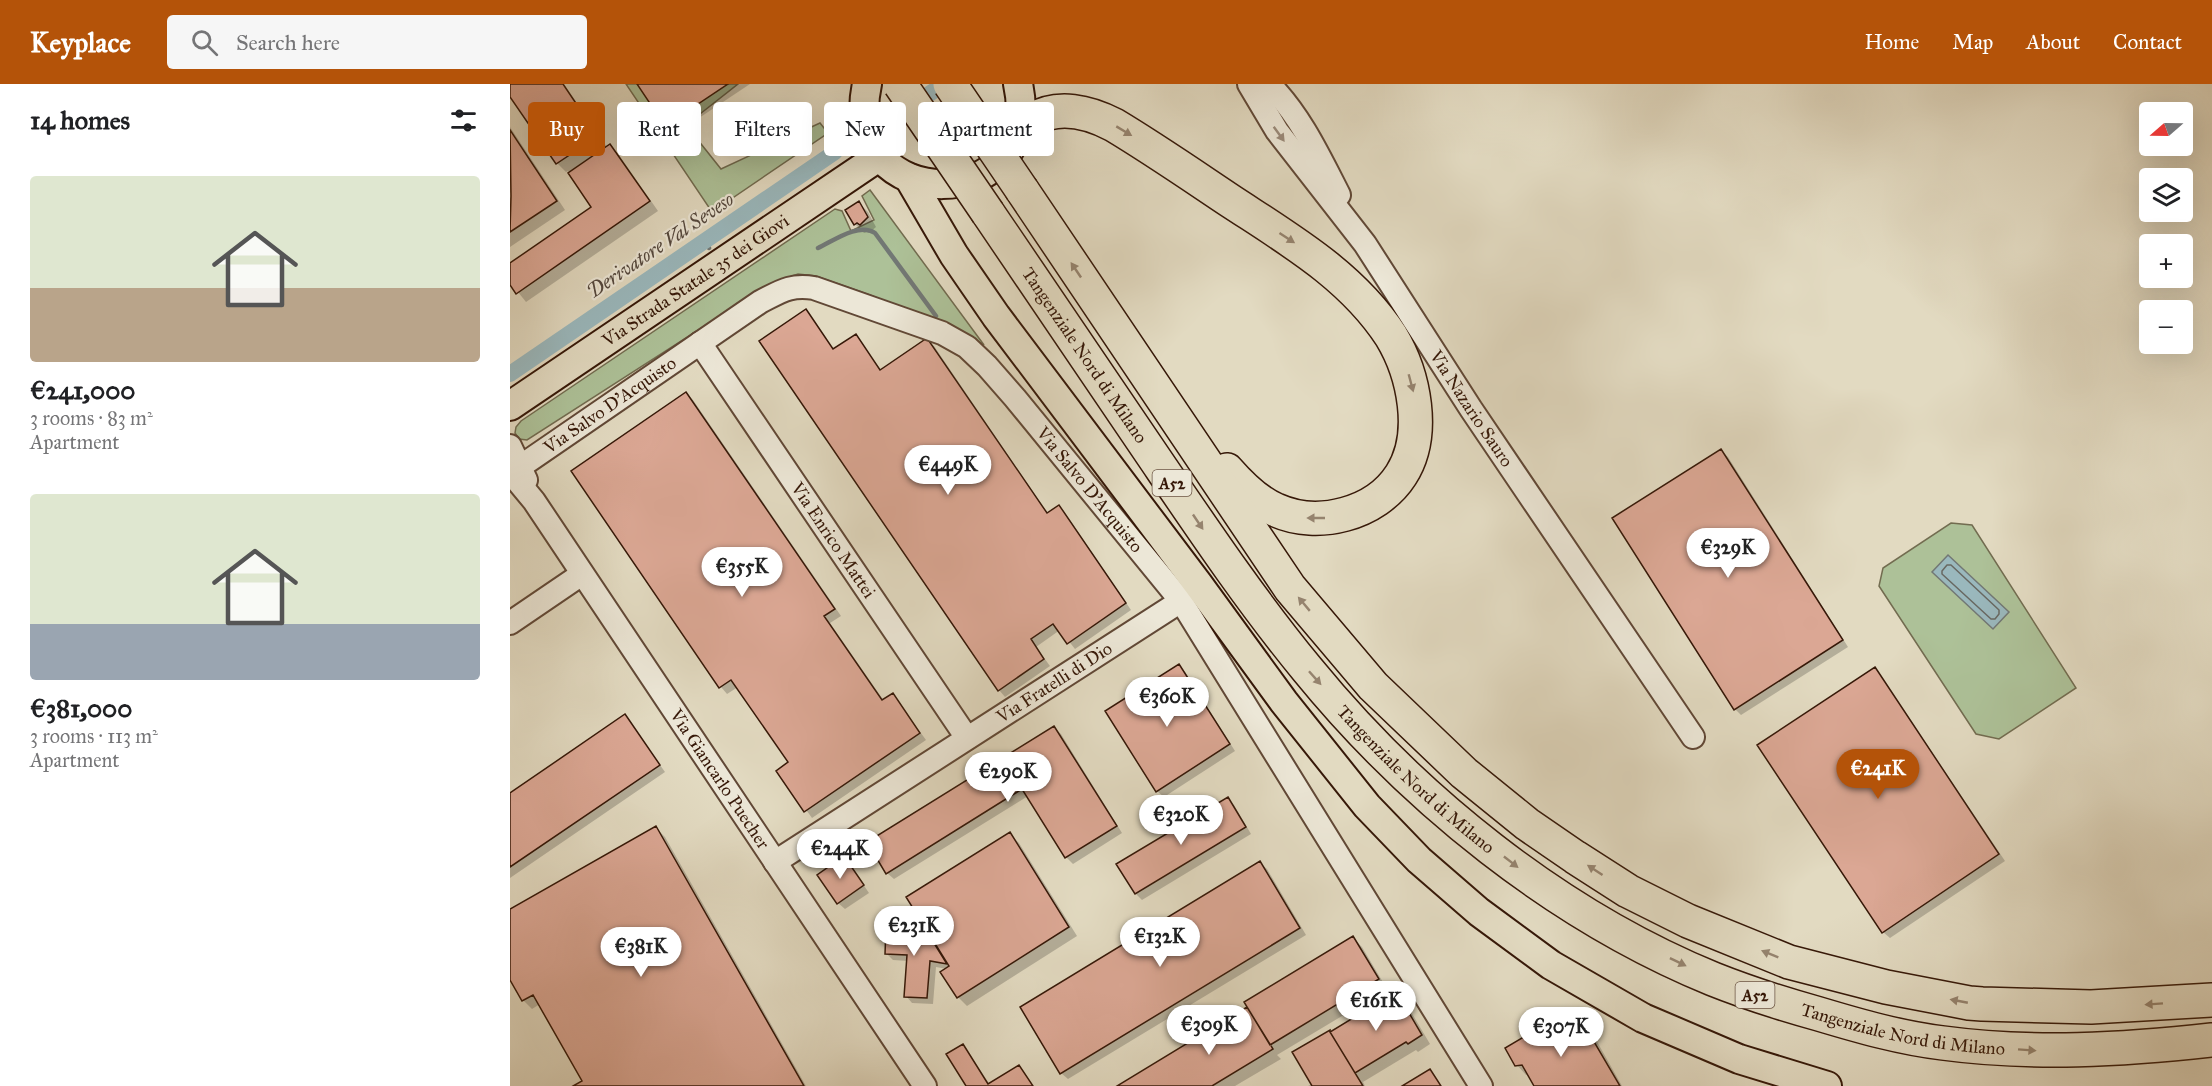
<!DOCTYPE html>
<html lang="en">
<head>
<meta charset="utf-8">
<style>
	body { margin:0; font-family:"IM FELL Great Primer",serif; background:#f6f6f6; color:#202124; height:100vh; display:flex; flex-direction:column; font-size:22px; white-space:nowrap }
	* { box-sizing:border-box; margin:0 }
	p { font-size:20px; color:#757577 }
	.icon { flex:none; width:33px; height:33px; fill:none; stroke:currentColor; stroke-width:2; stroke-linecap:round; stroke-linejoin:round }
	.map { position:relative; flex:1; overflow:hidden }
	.panel { display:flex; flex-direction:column; background:#fff; width:510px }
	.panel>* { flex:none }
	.guide { position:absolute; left:18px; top:18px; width:570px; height:54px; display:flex; gap:12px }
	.needle { width:39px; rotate:250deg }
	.fabs { position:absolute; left:1629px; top:18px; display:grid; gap:12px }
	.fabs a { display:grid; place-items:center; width:54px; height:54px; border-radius:6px; background:#fff; box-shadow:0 6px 24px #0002; font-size:30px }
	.price { position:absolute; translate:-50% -51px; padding:0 14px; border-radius:21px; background:#fff; color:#222; font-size:20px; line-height:39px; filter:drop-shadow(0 2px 3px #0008) }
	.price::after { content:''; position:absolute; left:50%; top:36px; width:18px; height:14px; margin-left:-9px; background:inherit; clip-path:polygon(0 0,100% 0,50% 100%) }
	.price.current { background:#b45309; color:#fff }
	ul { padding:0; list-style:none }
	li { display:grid; align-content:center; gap:12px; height:318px; padding:0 30px }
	li span { display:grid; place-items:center; height:186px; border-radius:6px; color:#555 }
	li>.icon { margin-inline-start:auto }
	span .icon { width:108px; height:108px; fill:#fffc; stroke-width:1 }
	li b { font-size:26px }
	h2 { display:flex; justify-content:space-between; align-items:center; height:72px; padding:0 30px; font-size:26px }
	.chip { padding:0 21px; border-radius:6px; background:#fff; box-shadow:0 6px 24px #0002; font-size:21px; line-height:54px }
	.chip.current { background:#b45309; color:#fff }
	header { display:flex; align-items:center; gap:36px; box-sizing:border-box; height:84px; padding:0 30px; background:#b45309; color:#fff }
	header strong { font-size:28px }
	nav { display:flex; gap:33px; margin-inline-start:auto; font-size:21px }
	.search { width:420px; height:54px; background:#f6f6f6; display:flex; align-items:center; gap:15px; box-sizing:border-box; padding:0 21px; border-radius:6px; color:#757577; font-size:22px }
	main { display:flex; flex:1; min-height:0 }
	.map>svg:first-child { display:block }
	.green { fill:#adc198; stroke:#726c50; stroke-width:1.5 }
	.water { fill:#9ab8bd; stroke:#727875; stroke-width:1.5 }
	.shadow { fill:#0003 }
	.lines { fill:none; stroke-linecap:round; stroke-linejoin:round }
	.shore { stroke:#686862; stroke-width:1.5 }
	.stream { stroke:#727875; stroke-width:4.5 }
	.canal { stroke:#9ab8bd; stroke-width:16 }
	.building { fill:#dba794; stroke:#361808; stroke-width:1.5 }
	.minor-casing { stroke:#614836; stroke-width:26 }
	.major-casing { stroke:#361808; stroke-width:32 }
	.highway-casing { stroke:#361808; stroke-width:36 }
	.minor { stroke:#ece7d7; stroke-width:22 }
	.major { stroke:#e2dac1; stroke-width:28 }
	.highway { stroke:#e2dac1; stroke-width:33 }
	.highway-bridge-casing { stroke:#361808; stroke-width:36; stroke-linecap:butt }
	.highway-bridge { stroke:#e2dac1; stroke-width:33 }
	.oneway { fill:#95836e }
	.oneway2 { fill:#9a8a7a }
	.labels { text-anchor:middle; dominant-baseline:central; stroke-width:4.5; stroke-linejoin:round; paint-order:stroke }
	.shield { fill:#ece7d7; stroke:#6d5646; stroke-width:1.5 }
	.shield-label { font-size:16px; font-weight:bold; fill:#361808 }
	.street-label { font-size:18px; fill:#361808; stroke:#ece7d7 }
	.water-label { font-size:20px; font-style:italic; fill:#54483e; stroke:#ece7d7 }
</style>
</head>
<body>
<header>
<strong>Keyplace</strong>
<div class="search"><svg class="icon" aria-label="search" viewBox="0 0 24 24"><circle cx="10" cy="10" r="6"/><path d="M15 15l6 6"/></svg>Search here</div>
<nav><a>Home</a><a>Map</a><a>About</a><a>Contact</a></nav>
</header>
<main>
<section class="panel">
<h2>14 homes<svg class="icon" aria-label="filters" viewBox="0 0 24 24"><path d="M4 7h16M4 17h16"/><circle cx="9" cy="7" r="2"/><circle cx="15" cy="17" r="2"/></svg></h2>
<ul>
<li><span style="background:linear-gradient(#dfe7d0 60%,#b9a48a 0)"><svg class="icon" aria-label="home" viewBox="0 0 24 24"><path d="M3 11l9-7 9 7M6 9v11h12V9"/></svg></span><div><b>€241,000</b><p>3 rooms · 83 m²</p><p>Apartment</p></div></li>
<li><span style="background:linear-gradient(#dfe7d0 70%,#9aa5b1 0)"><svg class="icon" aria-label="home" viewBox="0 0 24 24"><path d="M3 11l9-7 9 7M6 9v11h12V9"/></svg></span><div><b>€381,000</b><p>3 rooms · 113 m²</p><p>Apartment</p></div></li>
</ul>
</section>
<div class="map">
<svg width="1702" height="1002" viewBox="0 0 1702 1002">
	<rect width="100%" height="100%" fill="#e2dac1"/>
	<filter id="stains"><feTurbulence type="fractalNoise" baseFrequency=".00333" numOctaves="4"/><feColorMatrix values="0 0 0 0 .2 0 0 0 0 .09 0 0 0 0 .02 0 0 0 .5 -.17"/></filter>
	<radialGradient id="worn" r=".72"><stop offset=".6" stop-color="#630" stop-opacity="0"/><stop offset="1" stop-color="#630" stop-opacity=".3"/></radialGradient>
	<path class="green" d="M116,0H228L176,41L211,85L310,39L318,49L202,128Z
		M360,106L474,261L441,244L360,211L306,192L288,190L260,200L17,356L9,355L5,349L6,343L11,337L325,125L332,127L341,147L364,136L352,112Z
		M1441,439L1462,441L1566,604L1489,655L1466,650L1369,502L1373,484Z"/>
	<path class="water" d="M1438,471L1499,528L1483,545L1422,488Z"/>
	<path class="shadow" d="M0,0H54L97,63L100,62L109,71L148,127L16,218L0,198V181L83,123L58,87L56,88L47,79L0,10Z
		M129,0H240L165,50L156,41Z
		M0,43L55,126L0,163V114L3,112L0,108Z
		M349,119L358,128L366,143L359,149L357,148L354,149L345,140L337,127Z
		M295,227L324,266L345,252L372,287L417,256L424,262L538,430L549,423L555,429L621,526L565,565L550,546L526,563L540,582L495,613L489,606Z
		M176,309L183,316L331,532L320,539L374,617L383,611L416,656L302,734L268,687L280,679L228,603L217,610L211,603L63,387Z
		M1211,367L1218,373L1338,563L1231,631L1225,625Z
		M668,582L675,588L725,667L654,713L647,707Z
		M1365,585L1371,592L1495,777L1380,854L1373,848Z
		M115,632L155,688L0,794V711Z
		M544,644L551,650L612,749L563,780L556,773L518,712L384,795L377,789Z
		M717,715L724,721L741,750L632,816L626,810L608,781Z
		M146,744L155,753L296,1002H66L74,998L30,920L22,925L13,916L0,893V827Z
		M500,750L509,759L567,852L457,922L448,913L437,885L426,883L423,920L402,919L396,912L398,877L383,876L376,869L396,846L403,854L409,837L415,841Z
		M750,779L757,785L796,851L558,995L551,989Z
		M340,781L359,809L335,825L328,819Z
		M843,854L852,863L877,905L767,971L771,975L725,1002H609L739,924Z
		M885,907L894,916L920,960L908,968L906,966L853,998L855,1002H798L802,1000L784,969L873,917Z
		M1048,934L1060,950L1069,949L1076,945L1085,954L1112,1002H1025L1019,990L1016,991L1007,981Z
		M452,962L459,969L480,1001L508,982L523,1002H458Z"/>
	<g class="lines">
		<path class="shore" d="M1437,481H1441L1489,526V530L1485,535H1481L1432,490V487Z"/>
		<path class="stream" d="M195,158L199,164
			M308,164C323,157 349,138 365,149L426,232"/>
		<path class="canal" d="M374,40L434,0
			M0,290L325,68"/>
	</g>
	<path class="building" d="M0,0H53L88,52L46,80L0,13Z
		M127,0H218L155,42Z
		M0,46L47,117L0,148L1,112Z
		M100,60L140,117L6,210L0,201V179L81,123L58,89Z
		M349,117L358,133L350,141L347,139L344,141L335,126Z
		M296,225L323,265L346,250L370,286L417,254L537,429L549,421L616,519L557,560L543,540L521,555L534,575L488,607L249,257Z
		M176,308L325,525L314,532L372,616L383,609L410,649L294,728L266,687L278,678L221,596L209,604L61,387Z
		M1211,365L1333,556L1224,626L1102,434Z
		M669,580L720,660L646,708L595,627Z
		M1365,583L1489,770L1372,849L1247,661Z
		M115,630L150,681L0,783V709Z
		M544,642L607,742L555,774L512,705L376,790L357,758Z
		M718,713L736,743L625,810L606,780Z
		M146,742L294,1002H63L72,997L23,911L12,917L0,896V825Z
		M500,748L559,843L447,914L430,888L439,882L396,813Z
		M334,772L354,801L327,820L307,791Z
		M750,777L790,844L550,990L510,923Z
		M403,835H409L437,880L420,877L417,914L394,913L397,871L375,870L376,844L396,845V851L402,852Z
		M843,852L869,895L760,961L734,918Z
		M885,905L912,951L898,960L896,958L845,989L820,948L871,917L869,915Z
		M737,923L763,965L702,1002H607Z
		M1048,933L1058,949L1066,945L1068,948L1076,944L1110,1002H1024L1012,981L1005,982L995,964Z
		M820,946V948L853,1002H802L782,968Z
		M453,960L478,1000L509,981L523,1002H456L436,970Z
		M920,985L931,1002H892Z"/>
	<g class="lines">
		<defs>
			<g id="minor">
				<path id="s1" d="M739,0L767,47L855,160L961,325L1183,653"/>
				<path d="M759,0C790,31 809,72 829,111"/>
				<path id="s2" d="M190,259L457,654"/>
				<path d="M0,362L16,396"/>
				<path id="s3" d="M0,388L24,417L415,1002"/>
				<path id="s4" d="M1,389L250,218C270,208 280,200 304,204L432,249L457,263L477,282L505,314L671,517L971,1002"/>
				<path d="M0,539L72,490"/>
				<path id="s5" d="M265,778L671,517"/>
			</g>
			<g id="major">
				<path d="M357,0C328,134 537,133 508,0"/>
				<path d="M399,94L444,171L486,232L688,500L774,618L857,722L909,776L969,828L1041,881L1133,934L1229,975L1317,1002"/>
				<path id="s6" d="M0,322L370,72"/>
			</g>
			<g id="highway">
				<path d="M505,53C510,48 515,40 522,36C548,20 579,28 604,41C644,65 683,92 722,118C780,156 842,192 881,252C904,290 917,351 891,391C866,430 808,445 766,426C747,418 731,402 717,386"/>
				<path d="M512,106L780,504L863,602L954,689L1017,740L1065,773L1118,807L1178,837L1279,878L1376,903L1459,919L1472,920L1581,923L1702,916"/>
				<path id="s7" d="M478,129C533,210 588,291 643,372C692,444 741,517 797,585C903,715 1047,831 1203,895C1238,909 1273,920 1309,930C1349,942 1391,954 1433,959C1522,971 1613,966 1702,956"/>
			</g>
		</defs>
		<use href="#minor" class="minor-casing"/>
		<use href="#major" class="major-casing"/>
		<use href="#highway" class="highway-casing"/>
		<use href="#minor" class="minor"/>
		<use href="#major" class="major"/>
		<use href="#highway" class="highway"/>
		<defs>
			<path id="highway-bridge" d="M390,0L478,129
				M440,0L512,106"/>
		</defs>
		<use href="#highway-bridge" class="highway-bridge-casing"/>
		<use href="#highway-bridge" class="highway-bridge"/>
	</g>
	<defs><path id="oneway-solid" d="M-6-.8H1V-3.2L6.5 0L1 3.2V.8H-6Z" transform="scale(1.5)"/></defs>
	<g class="oneway">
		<use href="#oneway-solid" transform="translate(614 47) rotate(31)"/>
		<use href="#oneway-solid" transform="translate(777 154) rotate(33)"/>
		<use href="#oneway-solid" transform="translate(566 186) rotate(-124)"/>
		<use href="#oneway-solid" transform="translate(901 299) rotate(75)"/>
		<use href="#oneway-solid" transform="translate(806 434) rotate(180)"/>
		<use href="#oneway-solid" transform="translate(688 438) rotate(56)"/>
		<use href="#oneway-solid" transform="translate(794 520) rotate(-130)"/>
		<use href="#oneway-solid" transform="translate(805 594) rotate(48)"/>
		<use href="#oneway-solid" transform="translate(1001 778) rotate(38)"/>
		<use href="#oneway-solid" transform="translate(1085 786) rotate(-147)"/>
		<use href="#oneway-solid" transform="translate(1260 870) rotate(-158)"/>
		<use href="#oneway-solid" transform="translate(1168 878) rotate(26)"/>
		<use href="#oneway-solid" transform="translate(1449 917) rotate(-169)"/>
		<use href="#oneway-solid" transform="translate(1644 920) rotate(176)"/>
		<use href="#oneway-solid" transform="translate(1517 966) rotate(4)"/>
	</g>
	<use class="oneway2" href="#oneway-solid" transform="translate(769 50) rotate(54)"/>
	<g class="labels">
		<g class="shield">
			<rect x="642.5" y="386" width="39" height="26" rx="4.5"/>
			<rect x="1225.5" y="898" width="39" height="26" rx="4.5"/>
		</g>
		<g class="shield-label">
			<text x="662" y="399">A52</text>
			<text x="1245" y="911">A52</text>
		</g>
		<g class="street-label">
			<text stroke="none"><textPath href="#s6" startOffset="224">Via Strada Statale 35 dei Giovi</textPath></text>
			<text stroke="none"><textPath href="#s7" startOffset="172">Tangenziale Nord di Milano</textPath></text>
			<text stroke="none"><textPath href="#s4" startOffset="120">Via Salvo D'Acquisto</textPath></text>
			<text stroke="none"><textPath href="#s1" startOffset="394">Via Nazario Sauro</textPath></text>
			<text stroke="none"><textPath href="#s4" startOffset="712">Via Salvo D'Acquisto</textPath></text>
			<text stroke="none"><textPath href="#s2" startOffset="238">Via Enrico Mattei</textPath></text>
			<text stroke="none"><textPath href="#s5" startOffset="332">Via Fratelli di Dio</textPath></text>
			<text stroke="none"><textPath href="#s7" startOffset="712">Tangenziale Nord di Milano</textPath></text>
			<text stroke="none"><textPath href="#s3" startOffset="372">Via Giancarlo Puecher</textPath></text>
			<text stroke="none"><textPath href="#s7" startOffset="1270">Tangenziale Nord di Milano</textPath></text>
		</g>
		<g class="water-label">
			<text transform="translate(150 161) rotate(-34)">Derivatore Val Seveso</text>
		</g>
	</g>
	<rect width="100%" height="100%" filter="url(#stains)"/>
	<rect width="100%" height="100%" fill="url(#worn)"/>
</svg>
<div class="fabs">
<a><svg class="needle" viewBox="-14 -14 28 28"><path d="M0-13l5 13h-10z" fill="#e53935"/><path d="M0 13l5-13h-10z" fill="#757577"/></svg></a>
<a><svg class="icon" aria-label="layers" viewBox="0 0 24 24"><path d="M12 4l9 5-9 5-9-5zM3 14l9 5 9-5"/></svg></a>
<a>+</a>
<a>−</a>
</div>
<b class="price" style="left:438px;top:412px">€449K</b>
<b class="price" style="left:1218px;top:495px">€329K</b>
<b class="price" style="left:232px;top:514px">€355K</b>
<b class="price" style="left:657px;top:644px">€360K</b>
<b class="price current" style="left:1368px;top:716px">€241K</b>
<b class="price" style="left:498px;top:719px">€290K</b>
<b class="price" style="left:671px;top:762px">€320K</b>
<b class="price" style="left:330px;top:796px">€244K</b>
<b class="price" style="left:404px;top:873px">€231K</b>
<b class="price" style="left:650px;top:884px">€132K</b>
<b class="price" style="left:131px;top:894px">€381K</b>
<b class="price" style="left:866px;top:948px">€161K</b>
<b class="price" style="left:699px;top:972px">€309K</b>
<b class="price" style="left:1051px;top:974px">€307K</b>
<div class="guide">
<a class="chip current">Buy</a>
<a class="chip">Rent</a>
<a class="chip">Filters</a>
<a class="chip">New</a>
<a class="chip">Apartment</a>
</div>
</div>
</main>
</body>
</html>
